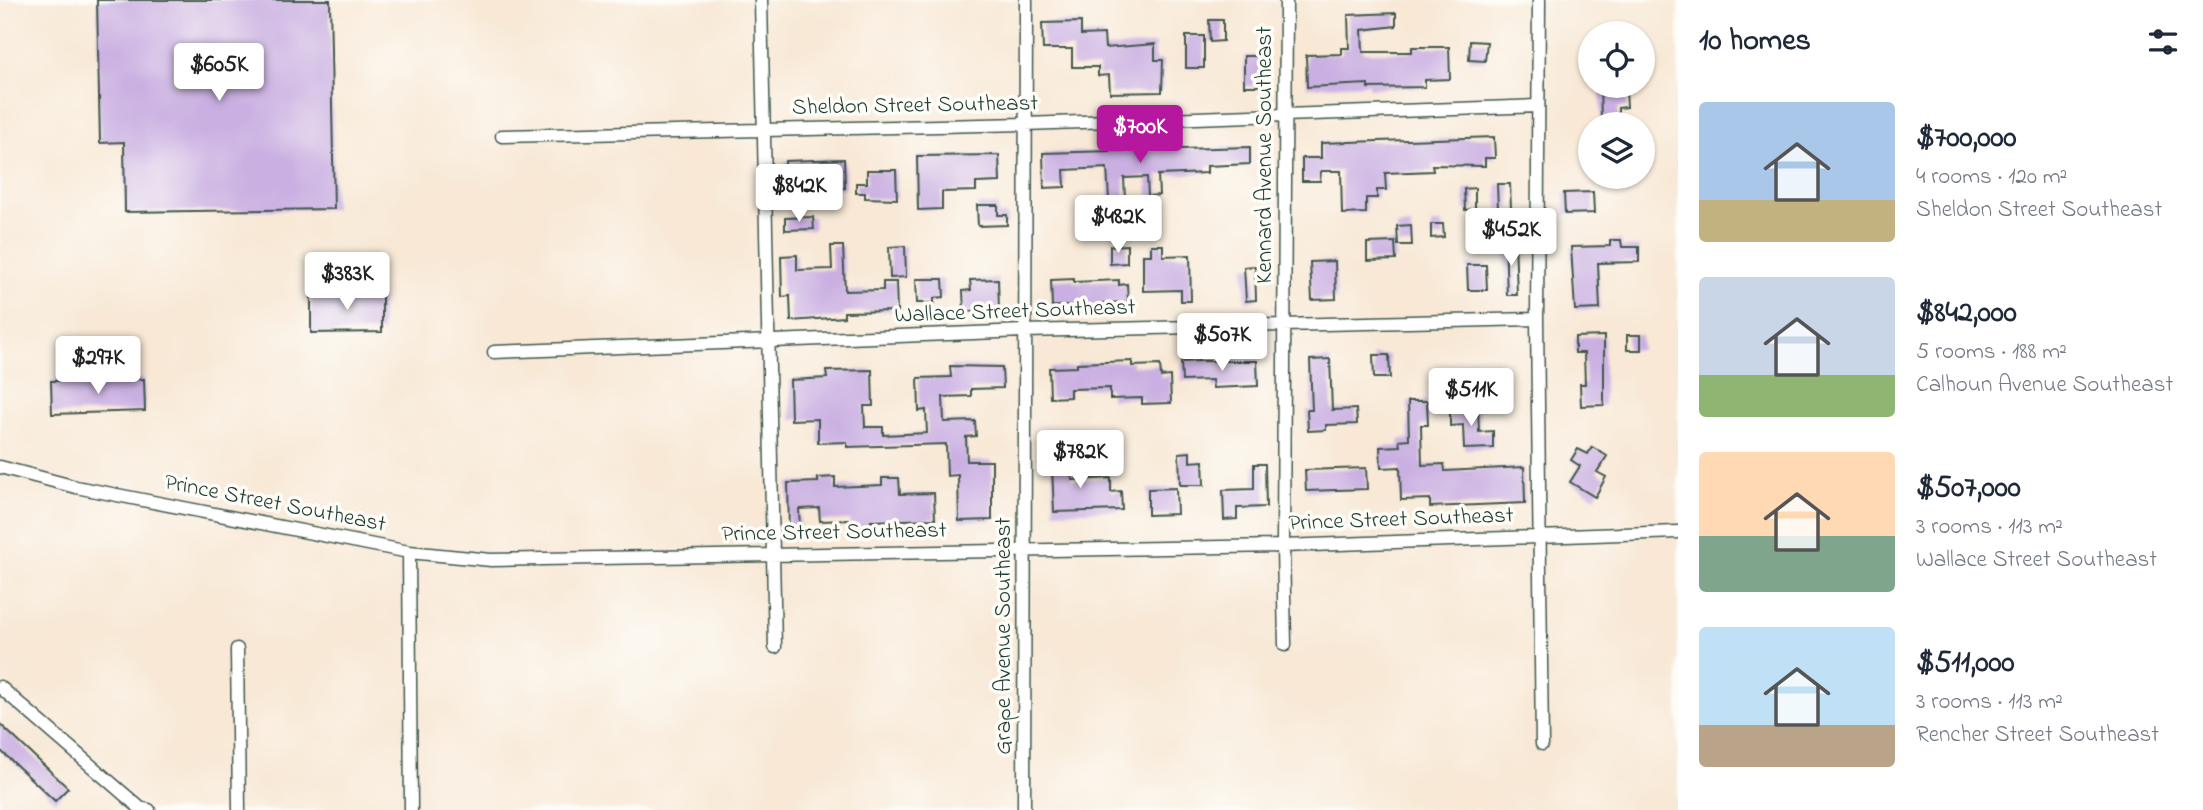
<!DOCTYPE html>
<html lang="en">
<head>
<meta charset="utf-8">
<style>
	body { margin:0; font-family:"Indie Flower",sans-serif; background:#f2f2f3; color:#1f2937; height:100vh; display:flex; flex-direction:column; font-size:26px; white-space:nowrap }
	* { box-sizing:border-box; margin:0 }
	p { font-size:23px; color:#747a83 }
	.icon { flex:none; width:38px; height:38px; fill:none; stroke:currentColor; stroke-width:2; stroke-linecap:round; stroke-linejoin:round }
	.map { position:relative; flex:1; overflow:hidden }
	.details { display:flex; flex-direction:column; background:#fff; width:525px }
	.details>* { flex:none }
	.tools { position:absolute; left:1578px; top:21px; display:grid; gap:14px }
	.tools a { display:grid; place-items:center; width:77px; height:77px; border-radius:50%; background:#fff; box-shadow:0 2px 5px #0004; font-size:35px }
	.price { position:absolute; translate:-50% -60px; padding:0 16px; border-radius:7px; background:#fff; color:#222; font-size:23px; line-height:46px; filter:drop-shadow(0 2px 4px #0008) }
	.price::after { content:''; position:absolute; left:50%; top:42px; width:21px; height:16px; margin-left:-10px; background:inherit; clip-path:polygon(0 0,100% 0,50% 100%) }
	.price.active { background:#b5179e; color:#fff }
	ul { padding:0; list-style:none }
	li { display:flex; align-items:center; gap:21px; height:175px; padding:0 21px }
	li span { display:grid; place-items:center; flex:none; width:196px; height:140px; border-radius:7px; color:#555 }
	li>.icon { margin-inline-start:auto }
	span .icon { width:84px; height:84px; fill:#fffc; stroke-width:1 }
	li b { font-size:30px }
	h2 { display:flex; justify-content:space-between; align-items:center; height:84px; padding:0 21px; font-size:30px }
	main { display:flex; flex:1; min-height:0 }
	.map>svg:first-child { display:block }
	.building { fill:#cab0e2 }
	.lines { fill:none; stroke-linecap:round; stroke-linejoin:round }
	.minor-casing { stroke:#40574c; stroke-width:15 }
	.minor { stroke:#fff; stroke-width:12 }
	.labels { text-anchor:middle; dominant-baseline:central; stroke-width:7; stroke-linejoin:round; paint-order:stroke }
	.street-label { font-size:23px; fill:#1f3d34; stroke:#fdfcf7 }
</style>
</head>
<body>
<main>
<div class="map">
<svg width="1678" height="810" viewBox="0 0 1678 810">
	<rect width="100%" height="100%" fill="#fdfcf7"/>
	<filter id="ink" filterUnits="userSpaceOnUse"><feTurbulence type="fractalNoise" baseFrequency=".0143" numOctaves="2"/><feDisplacementMap in="SourceGraphic" scale="14" xChannelSelector="R" yChannelSelector="G"/><feConvolveMatrix kernelMatrix="1 2 1 2 8 2 1 2 1" color-interpolation-filters="sRGB"/></filter>
	<filter id="wash" filterUnits="userSpaceOnUse"><feTurbulence type="fractalNoise" baseFrequency=".00686" numOctaves="4" result="noise"/><feDisplacementMap in="SourceGraphic" scale="28" xChannelSelector="R" yChannelSelector="G"/><feGaussianBlur stdDeviation="1.57" result="paint"/><feColorMatrix in="noise" values="0 0 0 0 0 0 0 0 0 0 0 0 0 0 0 0 0 1.4 0 .05"/><feComposite in="paint" operator="in"/></filter>
	<g filter="url(#wash)">
		<rect width="100%" height="100%" fill="#f8e8d5"/>
		<g id="blocks">
			<path class="building" d="M97,0H330L334,209L125,212L124,142L100,143Z
				M1396,13V26L1362,30L1363,52H1412V47H1449L1450,79L1425,80V87L1368,88V84L1307,87L1306,55L1342,54V48H1349L1348,15Z
				M1209,20H1223V41L1210,42Z
				M1081,22V35L1104,34L1105,48L1155,44V60H1163L1162,92L1110,93L1109,75L1098,76V67H1072V49H1043L1042,23Z
				M1186,36H1204V68H1186Z
				M1470,41L1487,42L1485,61L1469,60Z
				M1244,56H1263L1264,86H1244Z
				M1600,86H1614L1615,91L1626,90L1627,107L1618,108V118L1601,119Z
				M1494,137L1495,158H1485V166L1432,165L1433,171L1385,173L1386,190H1377V198H1366V213L1342,214L1341,171H1321L1320,181H1302V158H1321V143Z
				M1250,147V164L1207,166V173L1158,175L1159,195L1148,196L1147,177L1124,178L1125,198L1109,199L1107,168L1064,170L1065,187L1044,188L1043,153Z
				M999,155L1000,182L976,183V191L942,192V209L918,210L917,156Z
				M844,159L845,188L794,191V180H785V161Z
				M867,170H896L897,199L865,198V193H856V183H867Z
				M1497,184H1510L1511,209H1498Z
				M1475,188V209L1465,210L1464,189Z
				M1593,192L1594,213L1565,214L1564,193Z
				M977,205H998V215H1007V225L978,226Z
				M1140,205L1141,219L1118,220V206Z
				M813,217L814,229L785,230V218Z
				M1495,223V242H1474L1473,224Z
				M1431,224H1443L1444,237L1431,238Z
				M1411,225L1412,245H1398L1397,226Z
				M1505,240H1515L1517,295H1507Z
				M1610,240H1621L1622,247H1639V262L1598,263L1600,309L1575,310L1571,247L1610,246Z
				M1395,242L1396,260L1367,261V243Z
				M1127,245V263L1110,264V246Z
				M1151,245H1163V256L1190,255L1191,301H1181V290L1143,291V255H1151Z
				M831,246H843L845,291L883,290V282H896L897,311L844,312V317L791,321L790,296L782,297L781,256L797,255V270L832,269Z
				M905,246L906,277L890,278L889,247Z
				M1335,261L1336,299L1312,300L1310,262Z
				M1467,265H1486L1487,290H1468Z
				M1255,266L1256,300L1246,301L1244,267Z
				M916,279H943L944,297L934,298V303H917Z
				M998,279L999,310L964,312L963,291L971,290L970,280Z
				M1074,279V282L1119,280V285L1127,284L1128,302L1099,303V307L1052,306L1051,280Z
				M382,292V332L311,333V293Z
				M1627,335H1641V350H1627Z
				M1604,336V405L1581,406L1580,384H1585L1584,353H1575V337Z
				M1373,355H1389L1390,378H1374Z
				M1330,359L1332,410L1356,409L1357,424L1326,425V430L1308,431L1307,410H1312L1310,360Z
				M1132,361V366L1160,365L1161,377L1170,376L1171,403L1142,404V398L1110,399V388L1070,389V397L1050,398L1049,368L1077,367V363Z
				M1200,361H1257L1258,386L1213,388L1212,380L1182,381L1181,362Z
				M950,366L1002,367L1003,388L971,389V396L943,397L944,422L975,421L976,436L966,437L967,461H992V520L959,521L958,475L947,476L946,444L847,447V442L818,443V419L791,420L790,380L827,378L826,371L872,370L873,406H864L865,427H883V435L927,433L926,410L919,411L918,378L951,377Z
				M144,379L145,411L52,414L51,381Z
				M1408,401H1427L1428,425H1421L1422,465L1444,464L1445,471L1524,467L1525,503L1430,507V499L1401,500L1400,467L1381,468L1380,447L1400,446L1399,440L1409,439Z
				M1478,406L1479,432L1493,431V448L1464,449L1463,425L1450,426V407Z
				M1592,447L1607,456L1597,472L1606,477L1595,497L1570,482L1580,466L1571,460L1578,449L1588,454Z
				M1055,450V467L1071,466L1072,480L1111,478V492L1121,491L1122,510L1054,512L1052,467H1041V451Z
				M1190,452V462L1203,461L1204,485H1180L1179,453Z
				M1254,464H1265L1266,507L1237,508V519L1224,520L1223,490L1254,489Z
				M1366,468L1367,489L1306,491L1305,470Z
				M835,477V487L882,485V478H899L900,494L934,493L935,519L871,521L872,528L850,529V520L820,521L819,508L799,509L800,530H789L788,483L818,482V478Z
				M1176,488L1177,514L1148,515V489Z
				M0,724L68,788L55,801L0,750Z"/>
		</g>
	</g>
	<g filter="url(#ink)">
		<use href="#blocks" fill-opacity="0" stroke="#40574c" stroke-width="2"/>
		<g class="lines">
			<defs>
				<path id="minor" d="M761,0L775,647
					M1539,0L1537,319L1542,744
					M502,136L1025,124L1538,106
					M494,352L1024,331L1537,319
					M0,467L76,487L409,552L491,560L1283,546L1678,532
					M409,552L411,810
					M1285,645L1283,546L1286,0
					M237,649L239,810
					M0,687L140,808L149,810
					M1024,810L1026,0"/>
			</defs>
			<use href="#minor" class="minor-casing"/>
			<use href="#minor" class="minor"/>
		</g>
	</g>
	<g class="labels">
		<g class="street-label">
			<text transform="translate(915 106) rotate(-1)">Sheldon Street Southeast</text>
			<text transform="translate(1265 155) rotate(-90)">Kennard Avenue Southeast</text>
			<text transform="translate(1015 312) rotate(-2)">Wallace Street Southeast</text>
			<text transform="translate(275 504) rotate(11)">Prince Street Southeast</text>
			<text transform="translate(1401 520) rotate(-2)">Prince Street Southeast</text>
			<text transform="translate(834 533) rotate(-1)">Prince Street Southeast</text>
			<text transform="translate(1004 636) rotate(-90)">Grape Avenue Southeast</text>
		</g>
	</g>
</svg>
<div class="tools">
<a><svg class="icon" aria-label="locate" viewBox="0 0 24 24"><circle cx="12" cy="12" r="6"/><path d="M12 2v4M12 18v4M2 12h4M18 12h4"/></svg></a>
<a><svg class="icon" aria-label="layers" viewBox="0 0 24 24"><path d="M12 4l9 5-9 5-9-5zM3 14l9 5 9-5"/></svg></a>
</div>
<b class="price" style="left:219px;top:103px">$605K</b>
<b class="price active" style="left:1140px;top:165px">$700K</b>
<b class="price" style="left:799px;top:224px">$842K</b>
<b class="price" style="left:1118px;top:255px">$482K</b>
<b class="price" style="left:1511px;top:268px">$452K</b>
<b class="price" style="left:347px;top:312px">$383K</b>
<b class="price" style="left:1222px;top:373px">$507K</b>
<b class="price" style="left:98px;top:396px">$297K</b>
<b class="price" style="left:1471px;top:428px">$511K</b>
<b class="price" style="left:1080px;top:490px">$782K</b>
</div>
<section class="details">
<h2>10 homes<svg class="icon" aria-label="filters" viewBox="0 0 24 24"><path d="M4 7h16M4 17h16"/><circle cx="9" cy="7" r="2"/><circle cx="15" cy="17" r="2"/></svg></h2>
<ul>
<li><span style="background:linear-gradient(#a9c7e8 70%,#c2b280 0)"><svg class="icon" aria-label="home" viewBox="0 0 24 24"><path d="M3 11l9-7 9 7M6 9v11h12V9"/></svg></span><div><b>$700,000</b><p>4 rooms · 120 m²</p><p>Sheldon Street Southeast</p></div></li>
<li><span style="background:linear-gradient(#c9d6e8 70%,#8fb573 0)"><svg class="icon" aria-label="home" viewBox="0 0 24 24"><path d="M3 11l9-7 9 7M6 9v11h12V9"/></svg></span><div><b>$842,000</b><p>5 rooms · 188 m²</p><p>Calhoun Avenue Southeast</p></div></li>
<li><span style="background:linear-gradient(#ffd9b3 60%,#7fa58c 0)"><svg class="icon" aria-label="home" viewBox="0 0 24 24"><path d="M3 11l9-7 9 7M6 9v11h12V9"/></svg></span><div><b>$507,000</b><p>3 rooms · 113 m²</p><p>Wallace Street Southeast</p></div></li>
<li><span style="background:linear-gradient(#bfe0f5 70%,#b9a48a 0)"><svg class="icon" aria-label="home" viewBox="0 0 24 24"><path d="M3 11l9-7 9 7M6 9v11h12V9"/></svg></span><div><b>$511,000</b><p>3 rooms · 113 m²</p><p>Rencher Street Southeast</p></div></li>
</ul>
</section>
</main>
</body>
</html>
